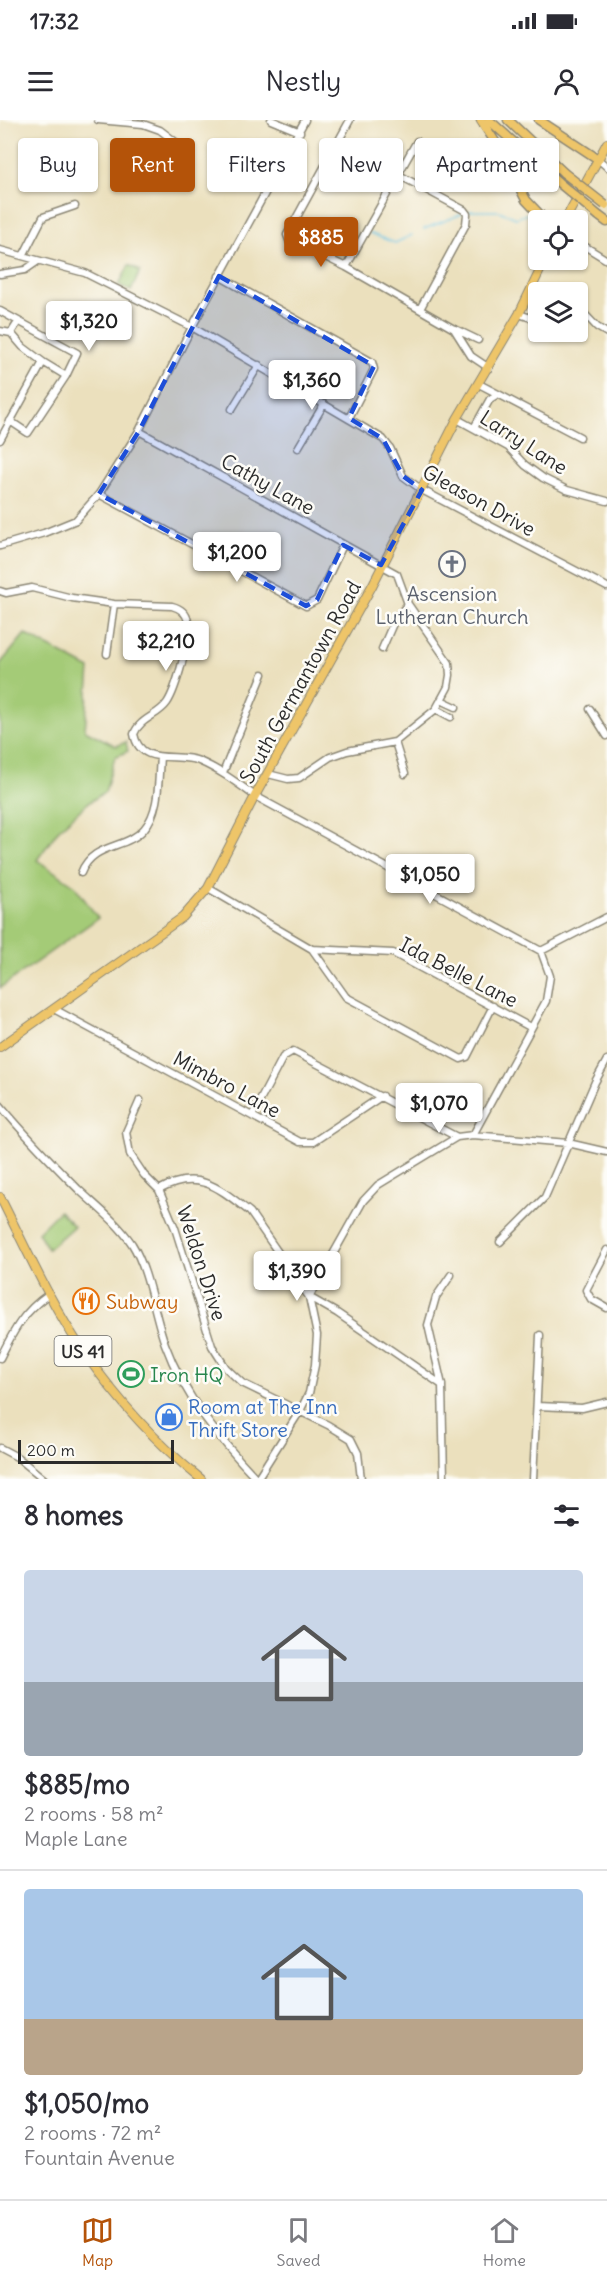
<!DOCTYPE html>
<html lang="en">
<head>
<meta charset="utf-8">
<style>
	body { margin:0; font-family:Delius,sans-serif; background:#f7f7f7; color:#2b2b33; height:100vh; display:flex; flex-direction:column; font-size:22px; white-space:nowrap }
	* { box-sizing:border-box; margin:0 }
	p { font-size:20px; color:#7c7c81 }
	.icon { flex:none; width:33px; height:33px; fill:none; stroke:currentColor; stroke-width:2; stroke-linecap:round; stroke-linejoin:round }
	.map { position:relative; height:1359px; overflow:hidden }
	.side { display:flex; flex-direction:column; background:#fff; flex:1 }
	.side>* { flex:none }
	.top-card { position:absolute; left:18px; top:18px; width:572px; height:54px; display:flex; gap:12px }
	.fabs { position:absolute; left:528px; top:90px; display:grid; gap:12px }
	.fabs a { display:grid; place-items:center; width:60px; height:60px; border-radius:6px; background:#fff; box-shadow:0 2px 4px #0004; font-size:30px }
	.scale { position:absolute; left:18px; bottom:15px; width:156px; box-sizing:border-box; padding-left:6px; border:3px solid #2b2b2b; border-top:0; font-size:16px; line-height:21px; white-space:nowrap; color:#2b2b2b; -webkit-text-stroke:4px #fdfcf7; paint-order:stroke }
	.price { position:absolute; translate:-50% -51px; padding:0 14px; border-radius:6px; background:#fff; color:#222; font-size:20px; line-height:39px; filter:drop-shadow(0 2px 3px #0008) }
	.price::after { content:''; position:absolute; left:50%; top:36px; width:18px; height:14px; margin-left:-9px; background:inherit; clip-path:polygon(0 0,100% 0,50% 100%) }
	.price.selected { background:#b45309; color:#fff }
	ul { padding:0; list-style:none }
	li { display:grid; align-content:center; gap:12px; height:318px; padding:0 24px }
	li+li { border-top:2px solid #e1e1e2 }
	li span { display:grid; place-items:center; height:186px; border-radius:6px; color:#555 }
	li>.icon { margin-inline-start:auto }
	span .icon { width:108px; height:108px; fill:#fffc; stroke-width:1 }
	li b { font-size:26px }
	h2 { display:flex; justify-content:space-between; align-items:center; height:72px; padding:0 24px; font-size:26px }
	.chip { padding:0 21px; border-radius:6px; background:#fff; box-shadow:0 2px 4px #0004; font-size:21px; line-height:54px }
	.chip.selected { background:#b45309; color:#fff }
	.status { display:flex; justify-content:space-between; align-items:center; height:42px; padding:0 30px; background:#fff; direction:ltr }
	.status svg { height:16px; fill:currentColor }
	header { display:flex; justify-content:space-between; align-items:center; height:78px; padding:0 24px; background:#fff; font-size:27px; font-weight:600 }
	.tab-bar { display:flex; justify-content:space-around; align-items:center; height:84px; border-top:2px solid #e1e1e2; background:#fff; font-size:16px; color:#7c7c81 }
	.tab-bar a { display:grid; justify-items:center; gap:3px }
	.tab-bar .selected { color:#b45309 }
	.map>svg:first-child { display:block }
	.green { fill:#a4cb77; stroke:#687b51; stroke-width:1.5 }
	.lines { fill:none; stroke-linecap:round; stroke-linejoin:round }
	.stream { stroke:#62c0e0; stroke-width:1.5 }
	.minor-casing { stroke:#8b8674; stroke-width:9 }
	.major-casing { stroke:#8b8674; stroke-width:10 }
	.highway-casing { stroke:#8b8674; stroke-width:11 }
	.minor { stroke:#fff; stroke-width:6 }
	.major { stroke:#eec569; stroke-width:8 }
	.highway { stroke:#eec569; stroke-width:8 }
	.highway-bridge-casing { stroke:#8b8674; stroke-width:11; stroke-linecap:butt }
	.highway-bridge { stroke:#eec569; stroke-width:8 }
	.marked { fill:#1d4ed8; fill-opacity:0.2; stroke:#1d4ed8; stroke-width:4.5; stroke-dasharray:12 8; stroke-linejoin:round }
	.labels { text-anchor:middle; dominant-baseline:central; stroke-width:5; stroke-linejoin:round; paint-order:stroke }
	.shield { fill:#fdfcf7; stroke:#6a6a68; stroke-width:1.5 }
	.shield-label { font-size:18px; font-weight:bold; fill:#2b2b2b }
	.street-label { font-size:20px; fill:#2b2b2b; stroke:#fdfcf7 }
	.worship-label { font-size:20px; fill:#5b616d; stroke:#fdfcf7 }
	.food-label { font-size:20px; fill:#c56008; stroke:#fdfcf7; text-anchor:start }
	.leisure-label { font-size:20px; fill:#27864d; stroke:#fdfcf7; text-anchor:start }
	.shop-label { font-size:20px; fill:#366cbe; stroke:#fdfcf7; text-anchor:start }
</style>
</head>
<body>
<div class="status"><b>17:32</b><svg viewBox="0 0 49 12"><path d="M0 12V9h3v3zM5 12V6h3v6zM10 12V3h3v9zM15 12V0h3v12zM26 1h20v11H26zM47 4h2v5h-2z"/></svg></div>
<header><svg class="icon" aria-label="menu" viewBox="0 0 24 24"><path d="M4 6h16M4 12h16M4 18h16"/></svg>Nestly<svg class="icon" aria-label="person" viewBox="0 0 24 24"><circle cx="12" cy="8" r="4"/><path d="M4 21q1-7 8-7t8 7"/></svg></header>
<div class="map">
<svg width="607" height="1359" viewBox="0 0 607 1359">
	<rect width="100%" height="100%" fill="#fdfcf7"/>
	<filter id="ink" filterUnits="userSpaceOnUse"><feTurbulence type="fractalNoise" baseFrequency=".0167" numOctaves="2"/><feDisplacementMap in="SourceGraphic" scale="12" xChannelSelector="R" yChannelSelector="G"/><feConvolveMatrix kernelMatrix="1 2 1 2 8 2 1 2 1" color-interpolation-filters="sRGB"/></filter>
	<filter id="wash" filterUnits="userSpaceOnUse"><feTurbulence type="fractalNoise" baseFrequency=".008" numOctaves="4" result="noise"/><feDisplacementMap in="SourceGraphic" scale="24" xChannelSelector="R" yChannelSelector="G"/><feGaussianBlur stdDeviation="1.35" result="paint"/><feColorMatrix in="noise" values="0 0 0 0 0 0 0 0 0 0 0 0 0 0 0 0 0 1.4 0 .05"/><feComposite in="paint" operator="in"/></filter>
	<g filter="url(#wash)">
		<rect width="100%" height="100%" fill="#ebe0bd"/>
		<path class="green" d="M129,145L140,151L131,171L119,165Z
			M25,514L90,549L85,610L116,626L126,622L128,631L115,637L105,672L88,683L59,709L37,740L74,765L98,798L0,868V544Z
			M59,1091L74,1106L48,1129L38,1112Z"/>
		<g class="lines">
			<path class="stream" d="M469,91H499L516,98L527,94
				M424,109L462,94
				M369,113L395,123L412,115"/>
		</g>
	</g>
	<g filter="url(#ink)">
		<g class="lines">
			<defs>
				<path id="minor" d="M98,0L143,4L160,10L190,33
					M271,0L300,12
					M350,0L287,115L290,123L313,131L346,147L454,209L471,236L489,248
					M598,39L607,47
					M397,54L464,90L467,94L466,104L420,189
					M578,122L607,140
					M0,130L85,153L192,207L383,319L390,328L403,356L422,370L607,467
					M23,136L43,97L75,86
					M346,147L417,21
					M0,154L25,150L38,141
					M219,156L372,242L374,249L349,298
					M578,187L597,207L607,213
					M0,191L77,233L66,256L43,242
					M519,194L534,199L538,198
					M455,209L478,220
					M0,211L11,213L18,202
					M479,264L580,317
					M232,289L259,245
					M457,299L508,327L525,345L543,358L567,370L607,381
					M10,301L28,313L66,256
					M474,308L490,279L498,274
					M139,311L397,454L408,484L449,543L450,555L448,567L436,589L395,622L347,631L330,637L299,658L288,659L268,654
					M0,320L43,242L23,227L11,213
					M298,328L324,284
					M99,374L306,486L317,480L343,425
					M0,426L44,413L76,400L99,374L139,311L192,207L305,0
					M0,471L6,473L32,468L72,478L114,484L172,486C180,488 186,492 188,501C191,516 176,570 167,583C158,596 140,598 134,614C140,647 177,632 199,641C220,650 237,663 255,676L541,831L607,797
					M382,529L395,499L408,484
					M107,534L114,484
					M441,580L456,587
					M436,589L451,597
					M590,589L607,616
					M395,622L405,654
					M223,653L263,554
					M81,753C93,722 126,730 144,709C160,691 158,660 160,637
					M208,768L312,829L393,833L530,907
					M312,829L346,877L461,939L467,937L493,886
					M54,889L300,1022H313L382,976
					M140,980L126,1012L130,1034L144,1055L159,1070L175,1108L212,1226L226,1248L242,1263L328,1305L351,1319L358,1333L361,1359
					M0,985C25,1015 51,1042 78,1069C96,1086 118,1103 132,1124C149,1151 154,1194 165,1224C184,1276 219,1319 257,1359
					M252,996L283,937L293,931L457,1017
					M473,1015L568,1023L607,1032
					M159,1070C198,1048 219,1068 250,1092L309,1177L317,1215L315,1245L309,1273L300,1291L257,1359
					M500,1122L545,1077L595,962L607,940
					M607,1130L586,1170L591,1179L607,1188
					M0,1238C14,1210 23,1192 49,1174
					M442,1265L337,1193L309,1177L363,1081L378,1065L457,1017L473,1015L546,881L550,856L541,831
					M538,1286L582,1288L607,1282
					M0,1328L17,1337L44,1359
					M444,1359L442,1265L428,1205L436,1177L451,1155
					M533,1359L540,1215"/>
				<path id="major" d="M565,100L607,23
					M0,927L183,797L208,768L255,676L372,466L457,299L519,194L545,140
					M0,1077C26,1128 50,1183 83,1231C116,1278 156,1323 201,1359"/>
				<path id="highway" d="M481,0L501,31L526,80L545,100
					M489,0L558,62
					M508,0L564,53
					M539,0L598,39
					M599,96L607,102"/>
			</defs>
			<use href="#minor" class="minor-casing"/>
			<use href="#major" class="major-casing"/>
			<use href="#highway" class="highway-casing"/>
			<use href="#minor" class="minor"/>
			<use href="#major" class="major"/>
			<use href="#highway" class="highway"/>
			<defs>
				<path id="highway-bridge" d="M564,53L605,85
					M558,62L599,96"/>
			</defs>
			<use href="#highway-bridge" class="highway-bridge-casing"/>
			<use href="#highway-bridge" class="highway-bridge"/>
		</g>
	</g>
	<path class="marked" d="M219,156L374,246L349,298L383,319L403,356L422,370L381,445L343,425L317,480L306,486L99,374L139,311Z"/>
	<defs>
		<symbol id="church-ring" viewBox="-11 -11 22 22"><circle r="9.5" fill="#fdfcf7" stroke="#6b7280" stroke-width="1.5"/><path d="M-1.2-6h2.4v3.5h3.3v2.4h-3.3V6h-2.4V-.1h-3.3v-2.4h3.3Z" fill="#6b7280"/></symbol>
		<symbol id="restaurant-ring" viewBox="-11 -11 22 22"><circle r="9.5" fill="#fdfcf7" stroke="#e8710a" stroke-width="1.5"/><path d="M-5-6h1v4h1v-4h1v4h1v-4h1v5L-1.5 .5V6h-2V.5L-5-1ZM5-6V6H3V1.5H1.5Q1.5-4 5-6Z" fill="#e8710a"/></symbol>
		<symbol id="stadium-ring" viewBox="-11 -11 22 22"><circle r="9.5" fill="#fdfcf7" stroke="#2e9e5b" stroke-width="1.5"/><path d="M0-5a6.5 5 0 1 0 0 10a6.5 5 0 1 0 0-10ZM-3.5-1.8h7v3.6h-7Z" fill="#2e9e5b"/></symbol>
		<symbol id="shop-ring" viewBox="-11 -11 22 22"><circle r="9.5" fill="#fdfcf7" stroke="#3f7fe0" stroke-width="1.5"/><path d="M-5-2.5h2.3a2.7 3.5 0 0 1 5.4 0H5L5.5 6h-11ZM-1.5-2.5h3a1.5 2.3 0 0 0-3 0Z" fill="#3f7fe0"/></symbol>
	</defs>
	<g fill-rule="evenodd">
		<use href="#church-ring" x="437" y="429" width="30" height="30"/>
		<use href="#restaurant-ring" x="71" y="1166" width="30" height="30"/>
		<use href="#stadium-ring" x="116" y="1239" width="30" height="30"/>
		<use href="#shop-ring" x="154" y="1282" width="30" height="30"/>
	</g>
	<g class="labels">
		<rect class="shield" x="54.5" y="1216" width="57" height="30" rx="4.5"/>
		<g class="shield-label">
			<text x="83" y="1231">US 41</text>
		</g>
		<g class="street-label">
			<text transform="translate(524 322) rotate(33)">Larry Lane</text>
			<text transform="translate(268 364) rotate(29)">Cathy Lane</text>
			<text transform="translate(479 380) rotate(29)">Gleason Drive</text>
			<text transform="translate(300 562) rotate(-61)">South Germantown Road</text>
			<text transform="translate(459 852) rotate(27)">Ida Belle Lane</text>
			<text transform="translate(227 964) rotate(28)">Mimbro Lane</text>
			<text transform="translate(202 1143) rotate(72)">Weldon Drive</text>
		</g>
		<g class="worship-label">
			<text x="452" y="473">Ascension<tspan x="452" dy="23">Lutheran Church</tspan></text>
		</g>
		<g class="food-label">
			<text x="106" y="1181">Subway</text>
		</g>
		<g class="leisure-label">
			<text x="150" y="1254">Iron HQ</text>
		</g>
		<g class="shop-label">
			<text x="188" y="1286">Room at The Inn<tspan x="188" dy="23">Thrift Store</tspan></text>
		</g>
	</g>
</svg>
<div class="fabs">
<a><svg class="icon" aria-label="locate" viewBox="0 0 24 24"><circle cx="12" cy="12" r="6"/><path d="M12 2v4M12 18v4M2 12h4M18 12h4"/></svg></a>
<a><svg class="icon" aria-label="layers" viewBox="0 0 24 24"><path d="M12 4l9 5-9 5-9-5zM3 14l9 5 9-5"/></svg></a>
</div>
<div class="scale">200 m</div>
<b class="price selected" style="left:321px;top:148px">$885</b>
<b class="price" style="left:89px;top:232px">$1,320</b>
<b class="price" style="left:312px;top:291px">$1,360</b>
<b class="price" style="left:237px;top:463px">$1,200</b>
<b class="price" style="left:166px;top:552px">$2,210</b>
<b class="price" style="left:430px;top:785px">$1,050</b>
<b class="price" style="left:439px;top:1014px">$1,070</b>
<b class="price" style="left:297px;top:1182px">$1,390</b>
<div class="top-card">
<a class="chip">Buy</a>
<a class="chip selected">Rent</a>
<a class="chip">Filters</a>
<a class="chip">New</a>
<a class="chip">Apartment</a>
</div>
</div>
<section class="side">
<h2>8 homes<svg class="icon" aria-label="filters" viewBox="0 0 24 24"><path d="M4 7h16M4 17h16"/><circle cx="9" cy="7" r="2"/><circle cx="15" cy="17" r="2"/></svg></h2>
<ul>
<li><span style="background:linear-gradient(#c9d6e8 60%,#9aa5b1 0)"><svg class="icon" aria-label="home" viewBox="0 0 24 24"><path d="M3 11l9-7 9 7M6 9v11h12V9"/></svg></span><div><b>$885/mo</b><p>2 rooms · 58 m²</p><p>Maple Lane</p></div></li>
<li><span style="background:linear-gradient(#a9c7e8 70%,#b9a48a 0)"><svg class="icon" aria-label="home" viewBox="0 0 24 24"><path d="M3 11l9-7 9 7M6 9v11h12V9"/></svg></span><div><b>$1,050/mo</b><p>2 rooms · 72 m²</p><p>Fountain Avenue</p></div></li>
</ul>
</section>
<nav class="tab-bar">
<a class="selected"><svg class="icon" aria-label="map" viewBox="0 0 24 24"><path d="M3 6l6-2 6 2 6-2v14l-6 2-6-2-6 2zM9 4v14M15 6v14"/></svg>Map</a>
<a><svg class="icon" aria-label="saved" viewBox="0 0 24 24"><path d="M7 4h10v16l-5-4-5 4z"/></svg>Saved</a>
<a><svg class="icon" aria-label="home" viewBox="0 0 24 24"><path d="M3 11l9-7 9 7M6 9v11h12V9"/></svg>Home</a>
</nav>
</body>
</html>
